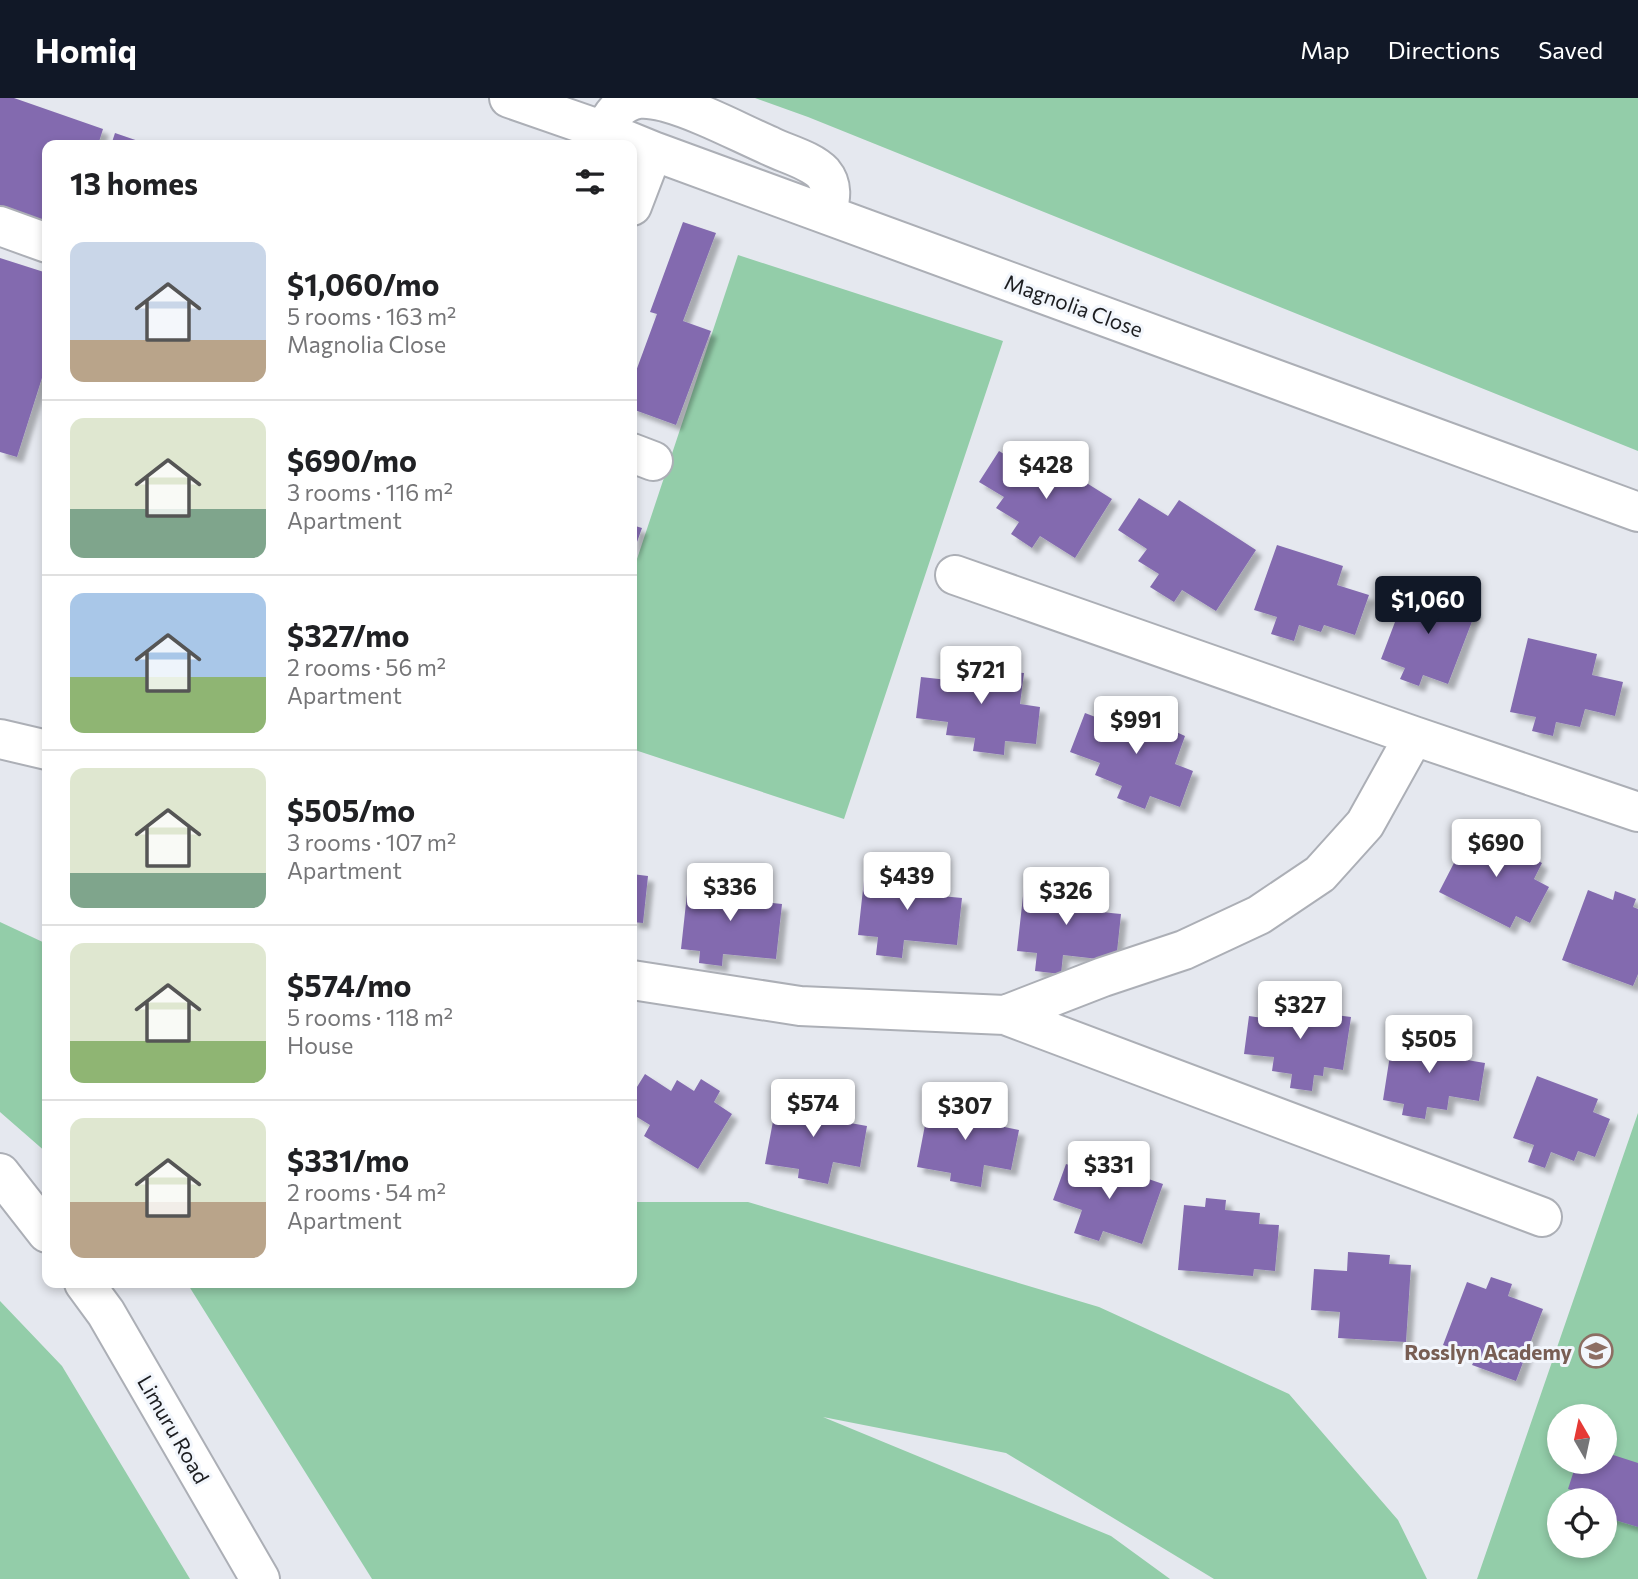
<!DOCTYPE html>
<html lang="en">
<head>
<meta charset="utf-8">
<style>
	body { margin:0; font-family:Commissioner,sans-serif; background:#f6f6f6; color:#202124; height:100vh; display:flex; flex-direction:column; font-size:26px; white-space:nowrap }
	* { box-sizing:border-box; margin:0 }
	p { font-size:23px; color:#757577 }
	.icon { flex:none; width:38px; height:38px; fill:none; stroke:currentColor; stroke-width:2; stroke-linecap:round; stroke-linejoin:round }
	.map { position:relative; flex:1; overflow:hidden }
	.sheet { position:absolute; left:42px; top:42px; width:595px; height:1148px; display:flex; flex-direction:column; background:#fff; border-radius:14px; box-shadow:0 4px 10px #0003 }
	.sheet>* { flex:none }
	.needle { width:46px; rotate:351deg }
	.buttons { position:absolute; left:1547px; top:1306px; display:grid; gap:14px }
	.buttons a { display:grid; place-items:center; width:70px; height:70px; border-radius:50%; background:#fff; box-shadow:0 4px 10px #0003; font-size:35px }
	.price { position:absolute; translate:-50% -60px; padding:0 16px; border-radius:7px; background:#fff; color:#222; font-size:23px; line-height:46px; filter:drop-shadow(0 2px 4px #0008) }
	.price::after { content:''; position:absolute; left:50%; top:42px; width:21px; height:16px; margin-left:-10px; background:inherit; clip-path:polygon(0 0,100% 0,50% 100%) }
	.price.selected { background:#111827; color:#fff }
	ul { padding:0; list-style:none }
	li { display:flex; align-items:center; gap:21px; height:175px; padding:0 28px }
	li+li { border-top:2px solid #e0e0e0 }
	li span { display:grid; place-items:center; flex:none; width:196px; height:140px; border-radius:14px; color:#555 }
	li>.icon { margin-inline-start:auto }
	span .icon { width:84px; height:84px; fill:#fffc; stroke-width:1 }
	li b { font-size:30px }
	h2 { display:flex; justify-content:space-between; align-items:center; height:84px; padding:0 28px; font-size:30px }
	header { display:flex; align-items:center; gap:42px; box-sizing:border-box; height:98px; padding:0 35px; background:#111827; color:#fff }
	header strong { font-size:33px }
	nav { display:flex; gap:38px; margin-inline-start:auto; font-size:24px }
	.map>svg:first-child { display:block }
	.green { fill:#93cda9; fill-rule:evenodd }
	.building { fill:#836baf; filter:url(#shadow) }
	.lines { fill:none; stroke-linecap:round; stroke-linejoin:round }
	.minor-casing { stroke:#acafb6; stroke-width:42 }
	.major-casing { stroke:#acafb6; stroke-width:42 }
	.minor { stroke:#fff; stroke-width:38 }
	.major { stroke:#fff; stroke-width:38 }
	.labels { text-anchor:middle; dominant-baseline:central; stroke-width:6; stroke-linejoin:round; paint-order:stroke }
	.street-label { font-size:21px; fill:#1c1d20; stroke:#f2f6fc }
	.education-label { font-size:21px; font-weight:bold; fill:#785e54; stroke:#f2f6fc; text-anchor:end }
</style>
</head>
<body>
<header>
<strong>Homiq</strong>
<nav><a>Map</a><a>Directions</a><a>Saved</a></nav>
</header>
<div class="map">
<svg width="1638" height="1481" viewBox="0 0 1638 1481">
	<defs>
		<filter id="shadow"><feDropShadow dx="6" dy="6" stdDeviation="2" flood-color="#0004"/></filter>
	</defs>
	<rect width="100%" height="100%" fill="#e5e8ef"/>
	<path class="green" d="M755,0H1638V353L808,19Z
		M738,157L1003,243L844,721L632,651V476Z
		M0,824L47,846V1055L0,1014Z
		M1638,1015V1481H1477ZM1559,1318H1605V1363H1559ZM1559,1402H1605V1447H1559Z
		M632,1104H748L1099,1209L1289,1296L1398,1422L1427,1481H1214L1006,1355L823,1319L1111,1438L1170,1481H372L187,1185H632Z
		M0,1203L62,1268L190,1481H0Z"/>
	<path class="building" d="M0,0H14L103,31L98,47H47V124L0,108Z
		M115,35L150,47H111Z
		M683,124L716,135L683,223L711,233L676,327L632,311V284L657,216L650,214Z
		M0,160L47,175V264L17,359L0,354Z
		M1034,352L1112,401L1075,460L1040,438L1032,450L1011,436L1019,424L996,410L1004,399L979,384L999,353L1024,368Z
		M1139,400L1168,418L1179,402L1256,452L1216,513L1182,492L1174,504L1150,489L1159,476L1138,463L1147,451L1118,432Z
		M632,427L642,430L632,458Z
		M1277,447L1343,468L1337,487L1369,497L1355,537L1324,527L1321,534L1299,527L1294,543L1271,536L1277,519L1254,512Z
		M1409,487L1476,513L1448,586L1423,577L1419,588L1400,581L1405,570L1381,561Z
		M1528,540L1597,556L1592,577L1623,584L1615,618L1585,611L1580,629L1556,624L1553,638L1532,633L1536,619L1510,614Z
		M974,560L1001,563L999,573L1024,575L1020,606L1040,609L1036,646L1005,643L1004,657L973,653L975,640L946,637L948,624L916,620L921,579L948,582L950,568L973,570Z
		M1141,610L1166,619L1163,628L1185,638L1175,666L1193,673L1180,709L1150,698L1145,711L1117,700L1122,688L1095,677L1100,665L1070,654L1085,615L1111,625L1117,611L1138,619Z
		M1472,730L1495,742L1501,731L1520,741L1515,751L1542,765L1534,781L1549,789L1530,825L1516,818L1510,830L1439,794Z
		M895,771L933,775L931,797L962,800L957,847L904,842L902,860L876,857L878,839L858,837L865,773L894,776Z
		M632,776L648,778L643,825L632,824Z
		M719,781L756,785L754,803L782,806L776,861L723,856L722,868L699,865L700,853L681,851L688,787L718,790Z
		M1058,785L1093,789L1091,813L1121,816L1116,863L1063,857L1061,876L1035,873L1037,855L1017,853L1024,789L1057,792Z
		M1588,792L1613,802L1615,793L1636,801L1633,809L1638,811V876L1633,888L1562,862Z
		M1280,897L1315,902L1313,914L1351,919L1343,972L1324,969L1323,978L1314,977L1312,993L1290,990L1292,976L1272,973L1274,959L1244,956L1249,918L1276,922Z
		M1419,936L1444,940L1443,945L1457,947L1455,960L1485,965L1479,1003L1449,998L1447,1012L1427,1009L1425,1021L1402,1017L1404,1006L1383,1002L1393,938L1418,942Z
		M645,976L671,993L677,982L694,993L701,981L720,993L714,1004L732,1016L698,1071L644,1038L650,1027L632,1016V997Z
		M1537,978L1598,1001L1593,1014L1610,1021L1595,1059L1578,1053L1574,1063L1551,1054L1545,1070L1528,1064L1534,1047L1513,1040Z
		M794,994L816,997L814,1008L841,1013L839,1023L867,1028L860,1069L833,1064L828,1086L798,1080L799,1071L765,1066L777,1002L792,1005Z
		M947,997L968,1001L966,1011L992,1016L990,1026L1019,1032L1011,1072L984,1067L981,1089L950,1083L951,1075L917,1069L929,1006L944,1009Z
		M1099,1064L1163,1086L1142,1146L1103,1133L1099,1143L1074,1135L1082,1112L1053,1102L1066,1066L1096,1076Z
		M1206,1100L1226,1102L1225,1112L1260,1115L1259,1126L1279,1127L1275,1173L1254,1171L1253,1178L1178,1172L1184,1107L1205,1109Z
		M1348,1154L1390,1157L1389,1166L1411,1167L1406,1244L1338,1240L1340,1214L1311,1212L1314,1171L1347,1173Z
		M1491,1179L1512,1186L1508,1198L1543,1211L1516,1283L1472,1267L1476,1259L1443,1247L1467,1184L1486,1191Z
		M1607,1355L1638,1365V1429L1605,1419V1402L1568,1391L1577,1363H1593L1603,1366Z"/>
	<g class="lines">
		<defs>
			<path id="minor" d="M509,0L604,33L653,53L1638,414
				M604,33C611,18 620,4 638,1C646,0 657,2 665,4C701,14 736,33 770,48C786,56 811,62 823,75C834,88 830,102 827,116
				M632,108L653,53
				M0,128L47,145
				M632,355L653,363
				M955,477L1414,638L1638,714
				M0,641L47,652
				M632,882L800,908L1005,917L1542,1119
				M1005,917L1103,879L1184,852L1259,817L1320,776L1365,726L1414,638"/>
			<path id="major" d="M0,1075L47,1135
				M84,1185L106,1215L260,1481"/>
		</defs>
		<use href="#minor" class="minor-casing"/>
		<use href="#major" class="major-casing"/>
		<use href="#minor" class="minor"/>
		<use href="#major" class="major"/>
	</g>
	<defs>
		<symbol id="school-ring" viewBox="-11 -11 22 22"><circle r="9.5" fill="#f2f6fc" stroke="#8d6e63" stroke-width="1.5"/><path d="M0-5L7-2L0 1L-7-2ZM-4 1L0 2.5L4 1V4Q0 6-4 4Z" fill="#8d6e63"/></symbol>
	</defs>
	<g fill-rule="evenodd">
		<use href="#school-ring" x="1577" y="1234" width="38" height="38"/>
	</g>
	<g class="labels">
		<g class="street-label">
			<text transform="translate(1074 207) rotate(20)">Magnolia Close</text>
			<text transform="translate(174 1331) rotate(60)">Limuru Road</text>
		</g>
		<g class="education-label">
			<text x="1572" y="1253">Rosslyn Academy</text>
		</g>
	</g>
</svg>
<div class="buttons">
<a><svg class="needle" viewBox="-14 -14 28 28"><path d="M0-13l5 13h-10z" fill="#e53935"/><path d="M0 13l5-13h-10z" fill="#757577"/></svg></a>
<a><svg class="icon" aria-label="locate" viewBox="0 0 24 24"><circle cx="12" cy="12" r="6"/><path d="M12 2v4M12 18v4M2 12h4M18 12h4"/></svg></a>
</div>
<b class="price" style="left:1046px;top:403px">$428</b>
<b class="price selected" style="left:1428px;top:538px">$1,060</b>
<b class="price" style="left:981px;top:608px">$721</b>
<b class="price" style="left:1136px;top:658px">$991</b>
<b class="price" style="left:1496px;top:781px">$690</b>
<b class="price" style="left:907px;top:814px">$439</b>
<b class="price" style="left:730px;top:825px">$336</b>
<b class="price" style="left:1066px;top:829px">$326</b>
<b class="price" style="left:1300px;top:943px">$327</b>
<b class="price" style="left:1429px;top:977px">$505</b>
<b class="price" style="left:813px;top:1041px">$574</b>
<b class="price" style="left:965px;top:1044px">$307</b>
<b class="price" style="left:1109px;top:1103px">$331</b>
<section class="sheet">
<h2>13 homes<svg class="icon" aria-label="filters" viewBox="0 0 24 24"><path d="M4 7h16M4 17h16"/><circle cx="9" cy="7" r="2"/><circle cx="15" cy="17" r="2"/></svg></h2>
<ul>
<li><span style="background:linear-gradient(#c9d6e8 70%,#b9a48a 0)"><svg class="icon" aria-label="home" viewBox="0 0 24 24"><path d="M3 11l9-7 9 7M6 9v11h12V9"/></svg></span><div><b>$1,060/mo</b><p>5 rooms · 163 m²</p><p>Magnolia Close</p></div></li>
<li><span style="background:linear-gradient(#dfe7d0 65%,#7fa58c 0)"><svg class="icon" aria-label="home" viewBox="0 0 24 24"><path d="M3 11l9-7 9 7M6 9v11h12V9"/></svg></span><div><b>$690/mo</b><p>3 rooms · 116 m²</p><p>Apartment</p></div></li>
<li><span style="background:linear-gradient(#a9c7e8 60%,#8fb573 0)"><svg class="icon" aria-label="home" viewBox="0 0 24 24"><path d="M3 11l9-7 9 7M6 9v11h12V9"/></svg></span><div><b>$327/mo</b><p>2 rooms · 56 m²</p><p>Apartment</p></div></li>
<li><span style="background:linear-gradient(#dfe7d0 75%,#7fa58c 0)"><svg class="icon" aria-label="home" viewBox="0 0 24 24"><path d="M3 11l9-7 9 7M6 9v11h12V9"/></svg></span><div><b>$505/mo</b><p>3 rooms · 107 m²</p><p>Apartment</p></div></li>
<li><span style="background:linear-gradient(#dfe7d0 70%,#8fb573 0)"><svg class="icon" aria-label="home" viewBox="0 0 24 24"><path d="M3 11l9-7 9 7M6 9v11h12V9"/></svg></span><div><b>$574/mo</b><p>5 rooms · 118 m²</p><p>House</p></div></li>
<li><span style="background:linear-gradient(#dfe7d0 60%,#b9a48a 0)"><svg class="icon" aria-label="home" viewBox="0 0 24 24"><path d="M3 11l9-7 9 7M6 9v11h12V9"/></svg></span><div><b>$331/mo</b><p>2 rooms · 54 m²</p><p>Apartment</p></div></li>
</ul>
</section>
</div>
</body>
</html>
